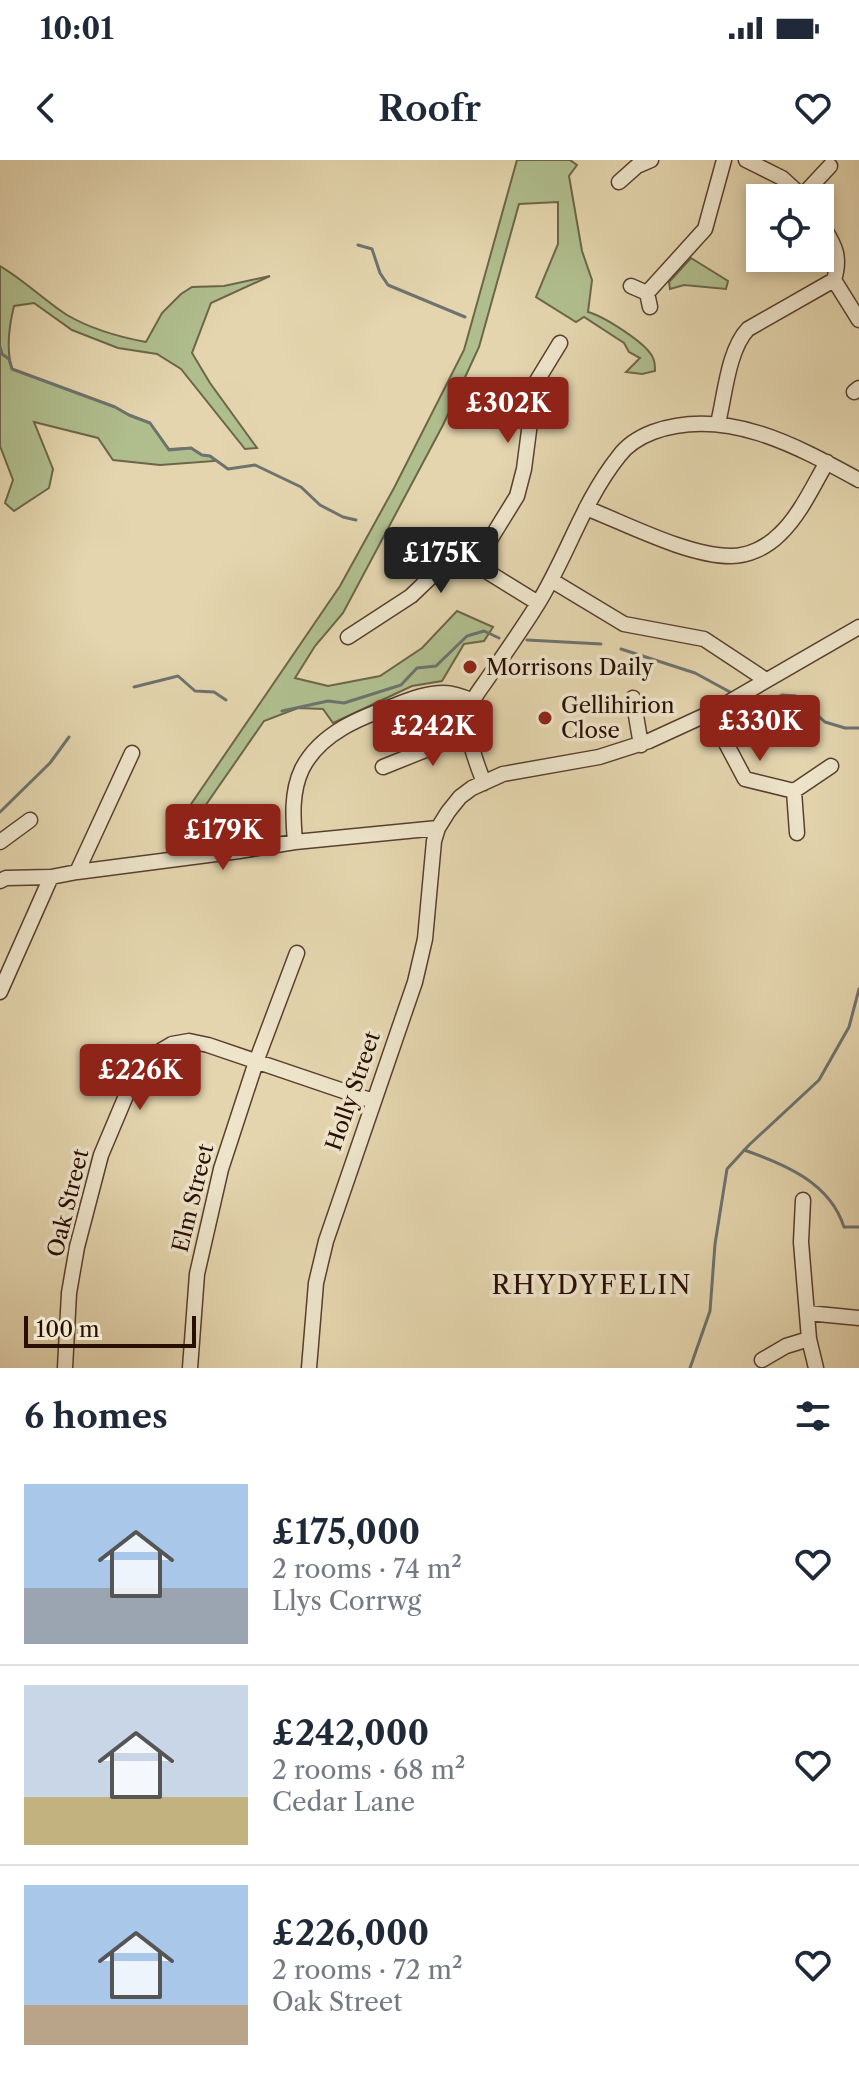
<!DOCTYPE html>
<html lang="en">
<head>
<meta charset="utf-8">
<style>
	body { margin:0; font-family:"Libre Caslon Text",serif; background:#f2f2f3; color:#1f2937; height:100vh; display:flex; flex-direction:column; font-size:30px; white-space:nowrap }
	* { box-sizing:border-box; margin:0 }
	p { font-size:26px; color:#747a83 }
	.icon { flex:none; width:44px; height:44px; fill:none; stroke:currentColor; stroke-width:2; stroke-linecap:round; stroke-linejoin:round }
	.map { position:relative; height:1208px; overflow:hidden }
	.panel { display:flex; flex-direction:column; background:#fff; flex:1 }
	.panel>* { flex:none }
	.controls { position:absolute; left:746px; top:24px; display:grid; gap:16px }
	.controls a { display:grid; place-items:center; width:88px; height:88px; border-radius:0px; background:#fff; box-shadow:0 4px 12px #0003; font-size:40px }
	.scale { position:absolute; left:24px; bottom:20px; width:172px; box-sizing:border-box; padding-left:8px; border:4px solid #290e04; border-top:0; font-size:22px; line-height:28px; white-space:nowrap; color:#290e04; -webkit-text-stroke:6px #ede4ca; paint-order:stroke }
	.price { position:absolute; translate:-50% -68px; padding:0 18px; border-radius:8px; background:#8f2418; color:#fff; font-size:26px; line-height:52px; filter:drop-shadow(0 2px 4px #0008) }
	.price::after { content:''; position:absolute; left:50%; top:48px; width:24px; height:18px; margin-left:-12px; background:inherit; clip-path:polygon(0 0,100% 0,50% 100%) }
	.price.active { background:#222; color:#fff }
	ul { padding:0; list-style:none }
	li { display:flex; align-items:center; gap:24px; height:200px; padding:0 24px }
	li+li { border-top:2px solid #e0e1e3 }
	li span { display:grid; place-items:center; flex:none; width:224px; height:160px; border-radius:0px; color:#555 }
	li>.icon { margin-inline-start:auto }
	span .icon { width:96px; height:96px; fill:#fffc; stroke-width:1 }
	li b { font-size:34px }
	h2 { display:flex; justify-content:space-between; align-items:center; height:96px; padding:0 24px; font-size:34px }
	.status { display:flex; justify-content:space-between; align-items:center; height:56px; padding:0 40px; background:#fff; direction:ltr }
	.status svg { height:22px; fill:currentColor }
	header { display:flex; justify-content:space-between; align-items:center; height:104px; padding:0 24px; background:#fff; font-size:36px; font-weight:600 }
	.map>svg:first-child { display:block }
	.green { fill:#b0be8e; stroke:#6c6649; stroke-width:2 }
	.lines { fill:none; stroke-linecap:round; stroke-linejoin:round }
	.stream { stroke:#6d736e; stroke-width:3 }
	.minor-casing { stroke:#58402e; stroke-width:17 }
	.minor { stroke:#ede4ca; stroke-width:14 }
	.poi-dot { fill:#8f2418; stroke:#ede4ca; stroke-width:3 }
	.labels { text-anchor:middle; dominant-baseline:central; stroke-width:7; stroke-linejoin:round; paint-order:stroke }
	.poi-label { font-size:22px; fill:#290e04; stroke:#ede4ca; text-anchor:start }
	.street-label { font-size:22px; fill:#290e04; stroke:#ede4ca }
	.quarter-label { font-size:26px; letter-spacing:2px; fill:#290e04; stroke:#ede4ca }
</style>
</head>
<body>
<div class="status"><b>10:01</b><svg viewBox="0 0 49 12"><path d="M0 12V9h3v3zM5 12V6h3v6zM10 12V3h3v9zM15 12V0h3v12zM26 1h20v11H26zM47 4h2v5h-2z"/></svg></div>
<header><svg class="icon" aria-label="back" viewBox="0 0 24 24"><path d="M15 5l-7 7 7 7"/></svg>Roofr<svg class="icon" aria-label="heart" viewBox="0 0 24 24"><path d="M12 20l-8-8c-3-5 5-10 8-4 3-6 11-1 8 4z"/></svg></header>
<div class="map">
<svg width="859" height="1208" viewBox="0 0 859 1208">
	<rect width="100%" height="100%" fill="#e4d5ae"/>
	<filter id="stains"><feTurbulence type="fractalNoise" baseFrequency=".0025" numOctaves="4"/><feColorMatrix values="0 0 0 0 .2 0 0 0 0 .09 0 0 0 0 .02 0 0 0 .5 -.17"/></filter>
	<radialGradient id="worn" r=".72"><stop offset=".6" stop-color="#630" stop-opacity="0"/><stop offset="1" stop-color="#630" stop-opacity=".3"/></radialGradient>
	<path class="green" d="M517,0H570L577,5L569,16L582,91L592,120L588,152C603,156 647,183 653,198C655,202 655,207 655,211L642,214L626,212L640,198L629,192L624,183L584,157L576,162L536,137L558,84V42L519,44L479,187L443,265L343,453L315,486L295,518L328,526L380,516L422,488L457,451L493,467L484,481L464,484L442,521L412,526L333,563L323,549L298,548L264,561L185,675L182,684L169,686L187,650L340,426L394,328L464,190Z
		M691,98L728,121L726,129L684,125L670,129L669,122Z
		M0,106C24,120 44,140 67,155C91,169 119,177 146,182L162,153L181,134L192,127L224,126L270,116L211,143L192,193L210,223L257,288L245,289L181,209L157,194L118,188L72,170L34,143L14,146C9,166 6,189 12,209L115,247L129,255L150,263L169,289L191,288L202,295L210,296L215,301L160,305L113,300L98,278L34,262L53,309L49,328L14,351L5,343L13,320L0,286Z"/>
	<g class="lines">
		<path class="stream" d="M358,85L372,89L380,113L388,125L465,157
			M0,187L2,194L9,199L12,209L115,247L129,255L150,263L169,290L191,288L202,295L210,296L228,309L255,305L301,327L320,345L343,357L356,360
			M527,480L601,484
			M621,489L695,513L730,532
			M134,527L178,516L195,531L214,532L226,540
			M761,545L782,535L796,536L825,562L845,568H859
			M282,551L328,541L344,543L401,525L417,508L436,506L467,476L484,471L499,478
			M0,652L50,603L69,577
			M744,990C785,1004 830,1023 844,1067H859
			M690,1208L710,1151L715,1084L727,1009L749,985L819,920L849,867L859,829"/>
		<defs>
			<path id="minor" d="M746,0L782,18L804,38
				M619,22L637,6L651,0
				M802,36L830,6
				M834,120L859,160
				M631,126L647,133L650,147
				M647,133L705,69L724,0
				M854,232L859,228
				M718,263C725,235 728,190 748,169L834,120C842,94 833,83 820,61
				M586,348C627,364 688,396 731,396C749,396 767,387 780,374C800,355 813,326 827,302
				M475,404L517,336L524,309L535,224L560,183
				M551,420L624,464L704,479L766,520
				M348,477L411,436L434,414L445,408L466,402L475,404L538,443
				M633,538L641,585
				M710,553L745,619L794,631L831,606
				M383,607L468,573
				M484,623C474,596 462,569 473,541C477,532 485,523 490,515C506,492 522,469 537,445C567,397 583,341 619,296C627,285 640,277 653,272C725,246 797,286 859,320
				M794,631L797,673
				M0,682L30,660
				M295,682C293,658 291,632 302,609C320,573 361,557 396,545C411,539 427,533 444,533C454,533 464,537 473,541
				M77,712L132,593
				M0,721L6,718L51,717L77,712L239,691L295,682L438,668
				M0,832L51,717
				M803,1040L801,1082L809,1179L816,1208
				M808,1153L859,1158
				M762,1200L786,1186L809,1179
				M65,1208L69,1133L77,1087L101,995L128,931L140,909L155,894L172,884L189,881L208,885L373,941
				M190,1208L197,1114L221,1009L256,902L297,793
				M309,1208L316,1123L326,1081L415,822L425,779L434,681L438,668L448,652L460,637L472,628L503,614L599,597L649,581L710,553L859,467"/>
		</defs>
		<use href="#minor" class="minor-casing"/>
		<use href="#minor" class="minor"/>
	</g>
	<g class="poi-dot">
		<circle cx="470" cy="507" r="8"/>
		<circle cx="545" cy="558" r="8"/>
	</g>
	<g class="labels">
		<g class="poi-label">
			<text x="486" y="507">Morrisons Daily</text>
			<text x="561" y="545">Gellihirion<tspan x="561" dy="25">Close</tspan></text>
		</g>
		<g class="street-label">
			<text transform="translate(353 931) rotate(-71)">Holly Street</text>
			<text transform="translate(193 1038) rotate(-76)">Elm Street</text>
			<text transform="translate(68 1043) rotate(-76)">Oak Street</text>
		</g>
		<g class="quarter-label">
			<text x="592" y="1125">RHYDYFELIN</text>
		</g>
	</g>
	<rect width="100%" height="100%" filter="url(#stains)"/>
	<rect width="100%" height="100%" fill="url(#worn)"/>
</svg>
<div class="controls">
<a><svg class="icon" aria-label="locate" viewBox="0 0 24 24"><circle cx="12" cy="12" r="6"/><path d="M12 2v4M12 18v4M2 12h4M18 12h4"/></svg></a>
</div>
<div class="scale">100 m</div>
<b class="price" style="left:508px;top:285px">£302K</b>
<b class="price active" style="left:441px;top:435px">£175K</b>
<b class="price" style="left:760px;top:603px">£330K</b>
<b class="price" style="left:433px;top:608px">£242K</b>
<b class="price" style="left:223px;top:712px">£179K</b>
<b class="price" style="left:140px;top:952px">£226K</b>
</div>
<section class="panel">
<h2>6 homes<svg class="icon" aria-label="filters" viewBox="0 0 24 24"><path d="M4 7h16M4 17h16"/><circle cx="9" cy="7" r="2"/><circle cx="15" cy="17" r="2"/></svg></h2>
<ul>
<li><span style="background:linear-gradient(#a9c7e8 65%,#9aa5b1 0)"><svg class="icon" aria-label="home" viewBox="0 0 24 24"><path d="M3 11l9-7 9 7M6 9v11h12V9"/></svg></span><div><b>£175,000</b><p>2 rooms · 74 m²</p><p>Llys Corrwg</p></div><svg class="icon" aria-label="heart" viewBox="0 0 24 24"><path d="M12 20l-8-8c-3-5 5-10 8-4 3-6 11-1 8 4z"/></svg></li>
<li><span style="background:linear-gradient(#c9d6e8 70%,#c2b280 0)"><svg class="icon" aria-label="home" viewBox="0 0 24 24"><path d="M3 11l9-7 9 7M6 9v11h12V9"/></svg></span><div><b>£242,000</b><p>2 rooms · 68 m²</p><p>Cedar Lane</p></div><svg class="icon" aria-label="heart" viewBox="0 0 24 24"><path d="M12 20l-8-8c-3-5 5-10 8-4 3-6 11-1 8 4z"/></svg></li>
<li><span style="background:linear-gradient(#a9c7e8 75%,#b9a48a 0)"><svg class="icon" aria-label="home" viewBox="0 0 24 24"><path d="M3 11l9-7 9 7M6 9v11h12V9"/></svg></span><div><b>£226,000</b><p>2 rooms · 72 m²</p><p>Oak Street</p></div><svg class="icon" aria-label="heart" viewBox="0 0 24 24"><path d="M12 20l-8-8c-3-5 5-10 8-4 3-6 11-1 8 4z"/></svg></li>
</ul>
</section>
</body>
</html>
